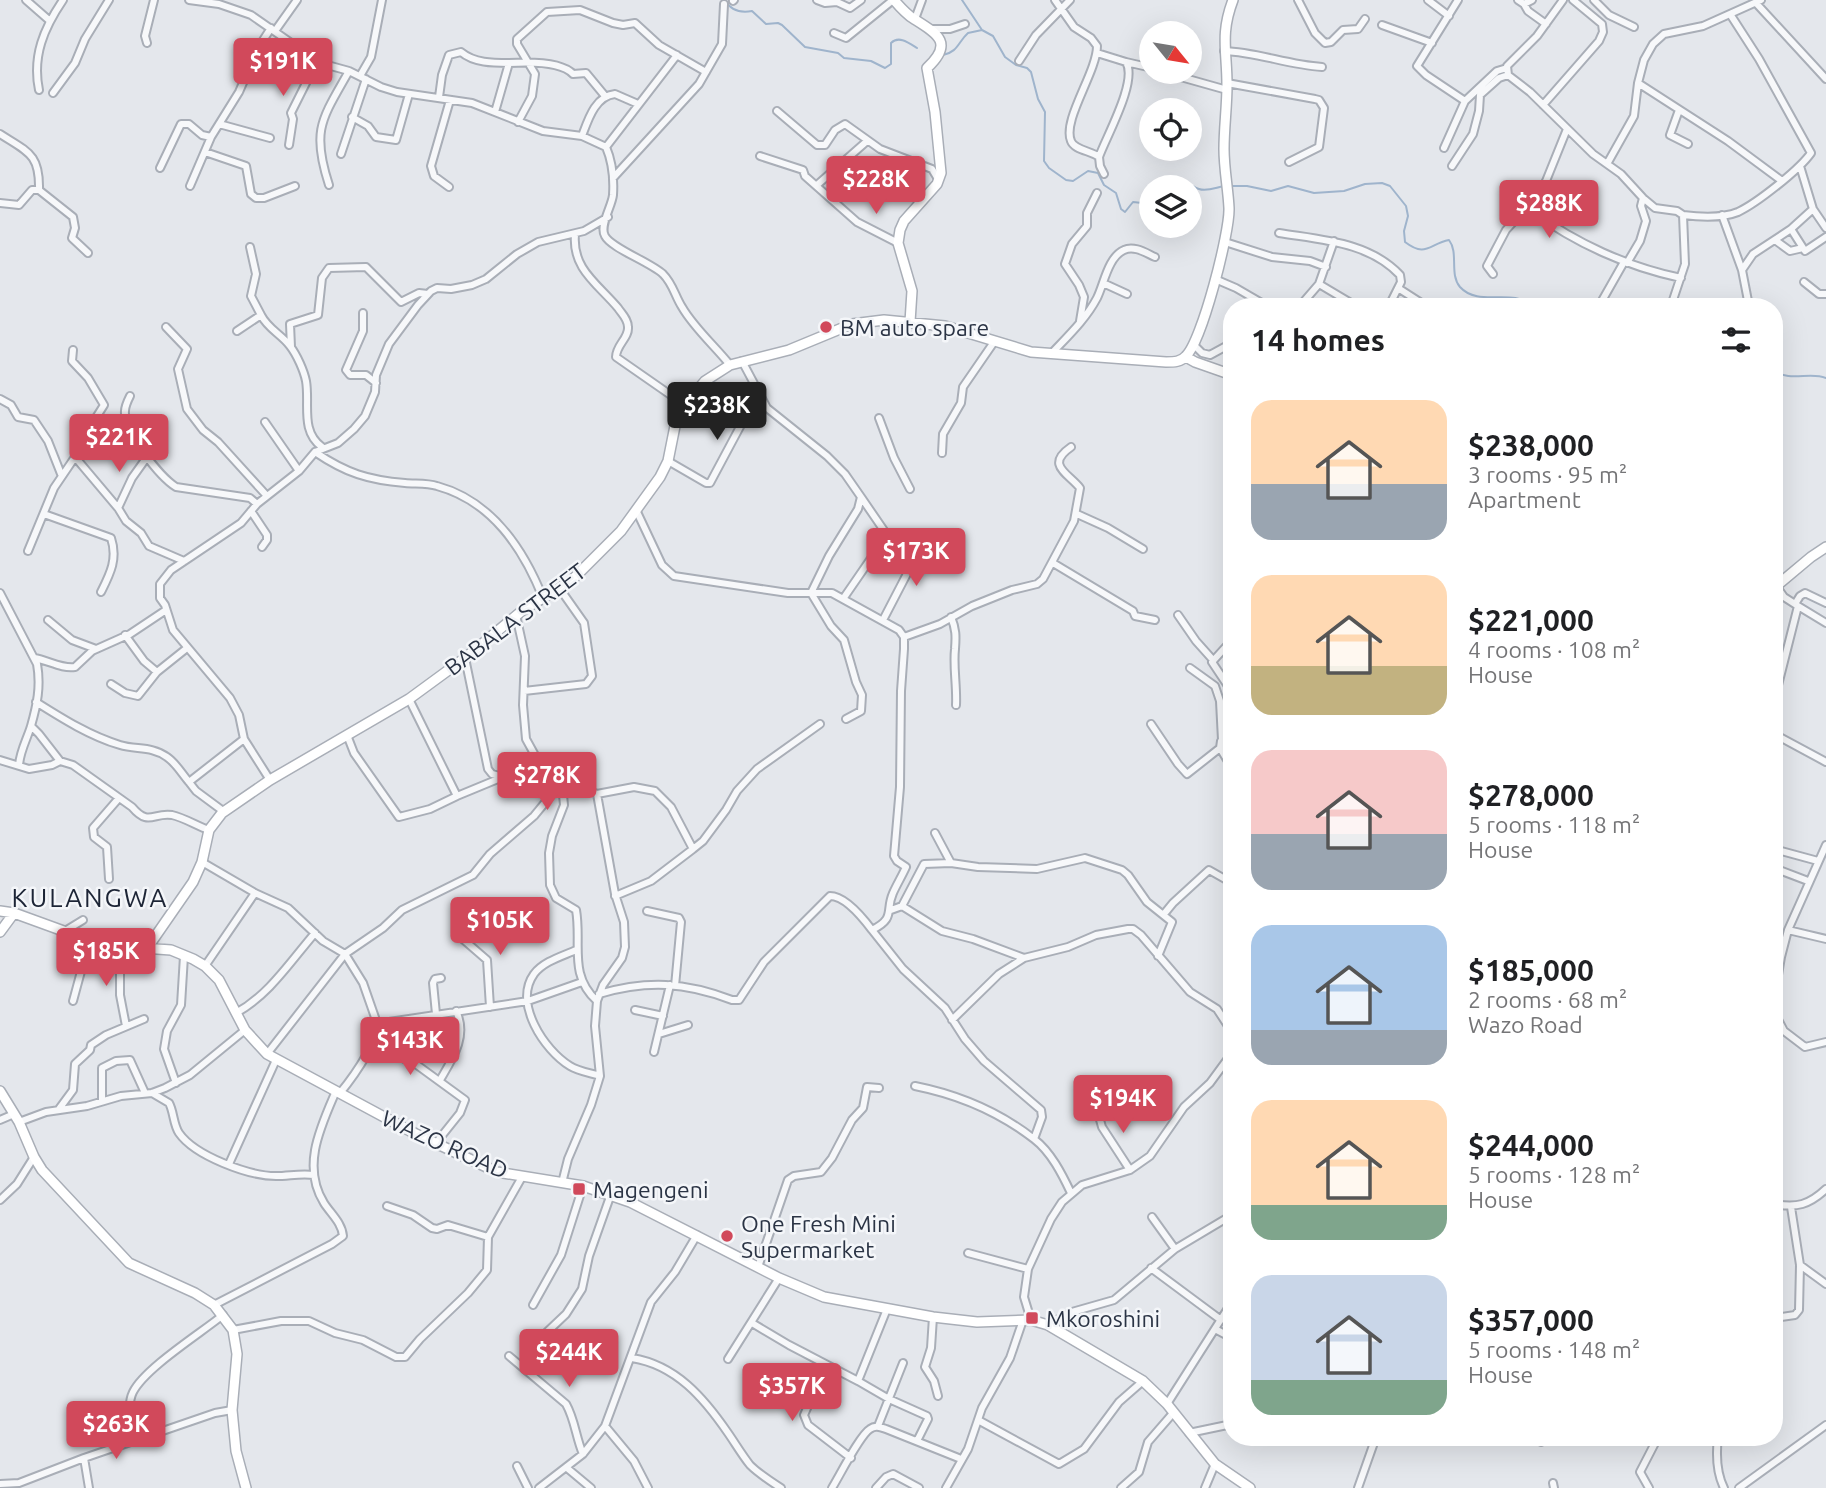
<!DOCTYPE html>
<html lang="en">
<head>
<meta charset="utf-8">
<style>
	body { margin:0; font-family:Ubuntu,sans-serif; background:#f6f6f6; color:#202124; height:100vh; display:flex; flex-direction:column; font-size:26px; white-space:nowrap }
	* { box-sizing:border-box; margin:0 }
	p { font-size:23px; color:#757577 }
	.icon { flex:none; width:38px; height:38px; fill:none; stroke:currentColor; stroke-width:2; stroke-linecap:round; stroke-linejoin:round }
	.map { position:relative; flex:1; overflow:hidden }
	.drawer { position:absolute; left:1223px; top:298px; width:560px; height:1148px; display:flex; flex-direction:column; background:#fff; border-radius:28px; box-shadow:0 7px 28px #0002 }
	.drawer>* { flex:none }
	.needle { width:46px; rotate:120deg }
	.tools { position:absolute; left:1139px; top:21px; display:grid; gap:14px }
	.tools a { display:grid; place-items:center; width:63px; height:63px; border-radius:50%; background:#fff; box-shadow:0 7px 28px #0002; font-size:35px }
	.price { position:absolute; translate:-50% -60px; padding:0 16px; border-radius:7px; background:#d1495b; color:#fff; font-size:23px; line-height:46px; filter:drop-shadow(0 2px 4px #0008) }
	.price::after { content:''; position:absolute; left:50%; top:42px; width:21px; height:16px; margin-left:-10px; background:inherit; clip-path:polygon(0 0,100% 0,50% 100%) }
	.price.current { background:#222; color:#fff }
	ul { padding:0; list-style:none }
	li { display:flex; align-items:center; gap:21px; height:175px; padding:0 28px }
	li span { display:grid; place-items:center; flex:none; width:196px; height:140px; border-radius:21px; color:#555 }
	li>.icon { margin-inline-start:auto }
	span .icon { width:84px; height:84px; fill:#fffc; stroke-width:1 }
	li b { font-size:30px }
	h2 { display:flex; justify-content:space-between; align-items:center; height:84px; padding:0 28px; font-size:30px }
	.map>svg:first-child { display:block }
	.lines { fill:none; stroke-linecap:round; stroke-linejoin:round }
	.stream { stroke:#9fb4cc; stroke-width:2 }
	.street-casing { stroke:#a9aeb7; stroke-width:10 }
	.secondary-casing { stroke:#a9aeb7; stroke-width:12 }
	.street { stroke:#f7f8fa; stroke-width:6 }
	.secondary { stroke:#fff; stroke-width:9 }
	.poi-dot { fill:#d1495b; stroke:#f4f6f9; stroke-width:2.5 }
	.labels { text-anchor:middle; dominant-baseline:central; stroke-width:5; stroke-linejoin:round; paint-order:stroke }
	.poi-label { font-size:23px; fill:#2b3445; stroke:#f4f6f9; text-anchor:start }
	.street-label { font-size:23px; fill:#2b3445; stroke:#f4f6f9 }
	.quarter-label { font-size:26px; letter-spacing:2px; fill:#1d2536; stroke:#f4f6f9 }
</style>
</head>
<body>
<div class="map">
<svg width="1826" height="1488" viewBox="0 0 1826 1488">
	<rect width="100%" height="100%" fill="#e4e7ec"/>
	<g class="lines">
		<path class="stream" d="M725,0C731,11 741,13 752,11L766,24L778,23L782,25L805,47L838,53L844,58L871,61L885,68L891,64V43C899,35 909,43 917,48
			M962,0L982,30L993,36L1005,57L1016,65L1027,68L1031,72L1038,99L1045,112L1044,161L1049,168L1066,180L1073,181L1088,171L1098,173L1104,185L1116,193L1121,209L1125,212L1133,202L1142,203L1152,210
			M943,55C958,52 958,42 968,33L982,30
			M1230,186H1247L1271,191L1288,186L1314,193L1344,191L1365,184L1382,183L1390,186L1406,206L1408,216L1404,231L1405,242C1426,258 1429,244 1449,240C1459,253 1449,274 1460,287C1479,308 1513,287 1531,306
			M1177,187C1188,178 1189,186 1199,189C1207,192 1217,187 1225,186
			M1774,370C1790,383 1809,371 1826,378"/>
		<defs>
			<path id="street" d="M26,0L50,21
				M189,0L219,4L251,15L320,63L349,71L381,87L397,92L472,103L543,131L582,136L606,147C612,161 614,179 613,195C612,206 599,226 605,236C611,248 650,262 663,274C673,284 675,296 682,307C694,328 715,346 730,365
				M817,0L825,3L837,2L850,8L861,0
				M1055,0L1074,27L1091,38L1097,46C1097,72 1062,120 1071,141C1074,150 1092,151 1099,157
				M1298,0L1315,33L1325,43L1331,42L1343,30L1358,29L1365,19
				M1428,0L1449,16
				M1458,0L1417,66L1426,75L1465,101
				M1518,0L1524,4L1532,0
				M1563,0L1537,36L1507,66L1508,75L1530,92L1593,154L1621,174L1643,198L1655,208L1677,211L1683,215L1685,264L1671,306
				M1594,0L1609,15L1634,27
				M1761,0L1703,26L1664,34L1653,44L1644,60L1638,83L1728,141L1782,181
				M733,1L734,0
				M1756,3L1826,79
				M1524,4L1528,11L1546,24
				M915,19L922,0
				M1382,25L1432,43
				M932,29H950L965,24
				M275,31L297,0
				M834,33L846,38L893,0
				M147,43L145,36L154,0
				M1224,51C1257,52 1288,65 1322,67
				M1097,53L1126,62C1138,81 1106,137 1099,157L1100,166L1104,174
				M1019,61L1036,35L1070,0
				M1126,62L1152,68
				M1163,72L1227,90
				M360,76L371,57L382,0
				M1227,83L1315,99L1319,100L1324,108L1319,147L1289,162
				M39,90C32,56 44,28 63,0
				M53,93L75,63L85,39L109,0
				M439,97L442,75L449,55L461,52C474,63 493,63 509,63
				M1543,105L1599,41L1603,32L1602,24L1573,0
				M1679,110L1670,135L1688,144
				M777,111L817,145H825L835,130L845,124L880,149L932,169L938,179
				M495,112L509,63C526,62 561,61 573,74L586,73L605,96
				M352,117L368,126L376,137L396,140L409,94
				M518,122L532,96L535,74L517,44V39L547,12L580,10L613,23L623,25L635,23L659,45L706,72
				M219,124L270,138
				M1567,129L1546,181L1532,205V211C1575,243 1628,267 1681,278
				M0,134C28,152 40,154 39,190
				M582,136C588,120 595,96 615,94L638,104
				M289,145L293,119L291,113L317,61
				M606,147L677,55
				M1444,148L1465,101L1497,71L1507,68
				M205,152L246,166L251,194L256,198H264L295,186
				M341,154L366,79
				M760,156L803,170L805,176L857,222L898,243
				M1607,164L1634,116L1638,83
				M1452,166L1473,134L1479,111L1480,95L1499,78L1508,75
				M1800,166L1813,209L1826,228
				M160,168L181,124H189L202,135L211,137
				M613,178L699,84L722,44L724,4
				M329,185C311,130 322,119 349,71
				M817,185L867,141
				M190,186L211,137L239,92L258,48L271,28
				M449,187L434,176L431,166L450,100
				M0,203L19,205L32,190H39L73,217L75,228L72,238L88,253
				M1683,215C1699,217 1723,218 1738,212C1757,203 1799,170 1811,153L1759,59L1730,14
				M1722,215L1742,270L1749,306
				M1791,229L1805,251L1826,237
				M1279,233C1322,240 1369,242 1400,275L1401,282L1389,306
				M575,235C572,269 598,284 618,308C622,314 628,319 628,327C629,338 616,345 616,357L685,405
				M1775,240L1790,251L1803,248
				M1225,242L1272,257L1310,261L1326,267
				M250,247L256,274L251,296L261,315
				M1627,263L1640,241L1646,221L1641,206L1643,198
				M1742,270L1753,254L1791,229L1813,209
				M1493,274L1487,266L1506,230L1526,208H1531
				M1215,279L1236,288L1267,306
				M1804,282L1819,294H1826
				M1103,283L1127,294
				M1319,284L1356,306
				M1398,288L1426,306
				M1300,306L1319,284L1334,241
				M1599,306L1624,262
				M363,313V331L346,370L350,375H366L376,383
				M1080,321L1084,297L1079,285L1065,264L1072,244L1087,226V213L1097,193
				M166,327L187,349L178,369L187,409L203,430L218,442L267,496
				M237,331L261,315C268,329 281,334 290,346C297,355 304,371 306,381C310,404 300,431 322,447
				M1194,345L1202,353L1210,355L1232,343
				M291,347L290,324L318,315L322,278L329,268L366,267L401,302L419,293L428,294
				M1052,353C1068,336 1086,319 1097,298C1104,284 1108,257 1124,250C1134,245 1146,253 1155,257
				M742,361L767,408L827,456L845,474L861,497L858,509L829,556L811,593L831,626L844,640L856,682L862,695L861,711L846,719
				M130,396C128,400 125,406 125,411C123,431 160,477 176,487L250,498L257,504
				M0,399L11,405L18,417L34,420L48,441L61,474
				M879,418L894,458L910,489
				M265,422L299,471
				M315,452C346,473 368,480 405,483C415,484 427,483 437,486C492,501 523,548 543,598
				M942,453L943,434L961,403L963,387L994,342
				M75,457L118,508L126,521L141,533L149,546L184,561
				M668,461L706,483H710L758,393
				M118,508L132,478L147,457
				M251,511L267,535V540L262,547
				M44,514L111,538C118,559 110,574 101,592
				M1077,514L1108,528L1143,549
				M28,551L54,488L75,457L80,443L104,405L88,378L72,361L73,350
				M1053,563L1133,611L1135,616L1155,620
				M0,593L37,664C41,686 37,705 31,726C27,739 20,751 19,765
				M843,599L885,538V532L861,497
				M1795,604L1800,596L1805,593L1826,603
				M1798,606L1826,623
				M516,615L525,656L523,705L526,739L537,759L545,766L552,784L563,795L564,805L552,836L549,853L550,885L556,898L576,910C582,943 568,975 597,1001
				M1178,615L1196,641L1213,660
				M951,617C956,629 956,636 955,649C953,667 957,686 956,705
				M48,620L72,640L96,649
				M883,620L924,541
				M125,635L144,661L157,672
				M904,637L940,624L972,606L1012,590L1037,584L1043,579L1074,521L1080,488C1068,473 1045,465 1071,447
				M1232,640L1212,662L1232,692
				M34,658C48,660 61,669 75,667L92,651L130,634L166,610
				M465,658L488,769L492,774L503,777L527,773L544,782L578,786L597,794L634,787L655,791L671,807L693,849
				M1190,668L1215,686L1220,701L1222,740
				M111,684L125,693L138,696L157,672L187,648
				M524,691L586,684L592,676L584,623L560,589
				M409,699L457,796L503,777
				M1774,701L1798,606L1784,597L1777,587
				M36,702C63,719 90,736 120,745C136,750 152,746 167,757C176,763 182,774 189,782L244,739
				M1151,724L1178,764L1187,774L1220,748L1221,741L1232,732
				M31,726L39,734L60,761
				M1774,734L1826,762
				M347,735L354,753L399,817L430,809L457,796
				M1220,748L1232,768
				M0,760L29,769L52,765L60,761L73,765L132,807C149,827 153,812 172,815C185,818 197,826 209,830
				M270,780L244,739L239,715L230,698L173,630L165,605L160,598V584L171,570L241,523L257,504L299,471L315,452L338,443L354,429L365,416L375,392L376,375L389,344L418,305L431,291L437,288L451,289L472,285L486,279L517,254L538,242L584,231L608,217
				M189,782L196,791L223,811
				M935,833L951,863
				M1774,849L1818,861
				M202,862L255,893L288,908L323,941L345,954L363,983L378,1026
				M1774,868L1808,881
				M109,879L107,847L94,837L93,828L119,798
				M615,896L651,881L693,849L703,841L726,810L737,791L757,769L820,724
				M902,906L924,864L951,863L978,867L1037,869L1085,858L1122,870L1128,875L1147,902L1172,922L1158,956
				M891,910L902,906L942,931L973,939L1024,958
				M647,911L679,918L681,922L675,986
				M1164,914L1173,903L1209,870L1232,883
				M872,930L903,969L945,1008L965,1039L984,1061L1041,1110L1042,1117L1034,1139
				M1788,930L1826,845
				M65,931L83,920
				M457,934L487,960L490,1007
				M120,946V995L126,1026
				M576,950C563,956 544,961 534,974C513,1003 544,1050 570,1066C578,1071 590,1073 600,1076
				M205,966L255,893
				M599,994C647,980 685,982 732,1000H739L764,962L830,896C845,896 863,918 872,930C896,918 885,911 893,893C897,884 902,876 906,867L897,861L894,856L900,787L901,691L904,649V637L899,630L832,593H788L674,576L662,565L637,512
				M1774,999L1781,957L1788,930L1826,939
				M73,1001L83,964L84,939
				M635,1010L663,1016
				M1774,1012L1784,1031L1805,1047L1826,1042
				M236,1013C269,995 290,962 315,933
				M436,1014L433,983L435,979L441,978
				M952,1020L999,974L1024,958L1068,947L1096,935L1128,929H1133L1141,935L1190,992L1217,1009L1232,1032
				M659,1034L688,1025
				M372,1043L417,1065L465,1100L460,1113L436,1143
				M654,1052L670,985
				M267,1054L345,954L383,928L402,910L473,875L490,854L534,816L557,788
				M440,1080C453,1058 468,1036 456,1011
				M176,1083L164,1049L167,1031L181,1005L184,956
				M915,1086C960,1095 998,1111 1034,1139C1051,1152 1062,1174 1071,1193
				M152,1093L169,1103C174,1112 173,1124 179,1133C195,1156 249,1176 276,1176C289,1176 301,1173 314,1175
				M340,1093C350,1081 359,1068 367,1054C372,1044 374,1031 382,1023L528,1001L582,982
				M102,1101V1068L116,1061L130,1060L145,1093
				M59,1109L73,1090L75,1064L90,1050L91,1045L106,1035L144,1019
				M1097,1109L1102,1127L1130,1170
				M0,1120L14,1114
				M19,1122L46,1112L87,1106L121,1096L152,1093L165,1088L190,1075L245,1030
				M229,1164L276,1060
				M562,1183L568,1159L591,1105L600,1076L595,1026L597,1001L603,985L622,958L625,947L624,922L615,894L597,794
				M0,1200L17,1184L34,1157
				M1774,1204C1797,1208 1809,1205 1826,1189
				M387,1206L413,1215L432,1228L437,1229L448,1225L488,1237
				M1152,1217L1175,1249
				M968,1253L1028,1269
				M1800,1265L1826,1284
				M758,1267L788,1180L794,1176L821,1172L832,1158L852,1120L863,1108L867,1087L879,1088
				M1151,1268L1221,1320
				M214,1305L332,1244L343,1236C342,1223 331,1214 324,1203C301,1166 321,1126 336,1091
				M533,1305L561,1255L583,1186
				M887,1309L858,1381L889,1399L927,1416L928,1419L917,1441
				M933,1317L931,1348L925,1367L934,1381L938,1396
				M1774,1318L1795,1315L1799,1310L1800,1265L1791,1207
				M1031,1320L1024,1297L1028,1269L1051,1219L1062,1202L1082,1185L1130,1170L1150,1156L1184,1107L1210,1083L1232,1053
				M752,1323L789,1345L858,1381
				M1048,1325L1072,1312L1114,1300L1175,1249L1232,1215
				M1215,1329L1232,1338
				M233,1330L281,1321H309L335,1333L363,1340L396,1357H405L420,1339L468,1293L487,1270L488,1237L522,1177
				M534,1350L541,1346L547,1332L566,1314L582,1289L589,1256L611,1194
				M509,1356L566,1404C575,1420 576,1438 583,1454
				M632,1358C676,1365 704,1398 728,1433C735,1443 742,1455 750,1465C759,1474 770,1481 781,1488
				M728,1359L779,1278
				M826,1365L804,1415L808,1425L851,1458
				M1167,1404L1232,1302
				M978,1420L1059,1464L1084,1449L1119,1402L1143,1381
				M605,1426L634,1461L648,1488
				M878,1426L903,1363
				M1189,1433L1232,1424
				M1538,1437L1541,1442
				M1718,1437C1716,1454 1716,1472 1724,1488
				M135,1441C132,1426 126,1406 133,1392C145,1368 201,1333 223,1315
				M84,1458L89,1488
				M517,1466L528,1488
				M567,1468L591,1488
				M1553,1483L1554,1488
				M0,1484L19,1483L84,1458L215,1413L232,1410
				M539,1488L583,1454L605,1426L651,1302L675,1272L697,1235
				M832,1488C840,1475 860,1435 870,1429C875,1425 880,1427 886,1429L961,1459
				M876,1488L886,1477L893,1474L919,1488
				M946,1488L968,1449L982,1408L1010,1358L1023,1320
				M1121,1488L1139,1472L1148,1442L1174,1412
				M1205,1488L1215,1464
				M1358,1488L1376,1437
				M1649,1488L1640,1472L1655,1443
				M1739,1488L1826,1425"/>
			<path id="secondary" d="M894,0C900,7 906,14 914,19C938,34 954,43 927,68L935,112L941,173L937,184L904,221L900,230L898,243L912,291L910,322
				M1186,357L1195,362L1232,375
				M1774,588L1811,557L1826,547
				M0,911L14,913L102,945L171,950L193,959L205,966L219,980L245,1030L267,1054L412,1132L497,1172L583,1186L630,1202L779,1278L824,1297L933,1317L977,1322L1031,1320L1048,1325L1143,1381L1167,1404L1215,1464L1250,1488
				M0,932L14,913
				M148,947L193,882L202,862L209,830L222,813L270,780L409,699L465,658L523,610L570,582L621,531L660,477L668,461L675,426L685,405L705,381L730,365L789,350L852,324L884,320L945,326L1031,352L1166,362C1174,362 1181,362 1186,356C1202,341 1230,232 1229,208C1228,188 1224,169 1224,149C1224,128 1227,106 1227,85C1227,51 1220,34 1233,0
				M0,1091L19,1122L34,1157L42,1170L129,1263L195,1293L214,1305L233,1330L237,1354L232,1410L236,1451L246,1488"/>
		</defs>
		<use href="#street" class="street-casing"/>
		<use href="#secondary" class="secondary-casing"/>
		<use href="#street" class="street"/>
		<use href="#secondary" class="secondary"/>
	</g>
	<g class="poi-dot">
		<circle cx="826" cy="327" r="7"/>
		<rect x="572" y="1182" width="14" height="14" rx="3.5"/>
		<circle cx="727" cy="1236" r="7"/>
		<rect x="1025" y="1311" width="14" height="14" rx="3.5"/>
	</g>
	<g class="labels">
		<g class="poi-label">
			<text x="840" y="327">BM auto spare</text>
			<text x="593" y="1189">Magengeni</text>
			<text x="741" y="1223">One Fresh Mini<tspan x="741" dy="26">Supermarket</tspan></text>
			<text x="1046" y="1318">Mkoroshini</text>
		</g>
		<g class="street-label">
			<text transform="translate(515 619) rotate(-37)">BABALA STREET</text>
			<text transform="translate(445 1144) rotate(24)">WAZO ROAD</text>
		</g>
		<g class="quarter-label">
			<text x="90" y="897">KULANGWA</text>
		</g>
	</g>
</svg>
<div class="tools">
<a><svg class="needle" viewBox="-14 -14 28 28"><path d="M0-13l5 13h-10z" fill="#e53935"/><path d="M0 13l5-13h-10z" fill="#757577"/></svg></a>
<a><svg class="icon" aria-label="locate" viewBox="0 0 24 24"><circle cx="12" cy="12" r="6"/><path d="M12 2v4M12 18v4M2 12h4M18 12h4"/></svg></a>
<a><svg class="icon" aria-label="layers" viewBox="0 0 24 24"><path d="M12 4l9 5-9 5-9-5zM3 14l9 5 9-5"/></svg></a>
</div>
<b class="price" style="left:283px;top:98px">$191K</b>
<b class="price" style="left:876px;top:216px">$228K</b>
<b class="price" style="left:1549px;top:240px">$288K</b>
<b class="price current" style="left:717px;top:442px">$238K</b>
<b class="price" style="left:119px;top:474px">$221K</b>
<b class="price" style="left:916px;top:588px">$173K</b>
<b class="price" style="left:547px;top:812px">$278K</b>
<b class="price" style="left:500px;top:957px">$105K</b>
<b class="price" style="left:106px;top:988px">$185K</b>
<b class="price" style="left:410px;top:1077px">$143K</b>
<b class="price" style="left:1123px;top:1135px">$194K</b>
<b class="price" style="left:569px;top:1389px">$244K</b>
<b class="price" style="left:792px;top:1423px">$357K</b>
<b class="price" style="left:116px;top:1461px">$263K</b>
<section class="drawer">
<h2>14 homes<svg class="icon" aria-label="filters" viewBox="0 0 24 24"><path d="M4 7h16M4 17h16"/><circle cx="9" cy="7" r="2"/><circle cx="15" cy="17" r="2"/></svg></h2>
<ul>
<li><span style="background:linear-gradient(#ffd9b3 60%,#9aa5b1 0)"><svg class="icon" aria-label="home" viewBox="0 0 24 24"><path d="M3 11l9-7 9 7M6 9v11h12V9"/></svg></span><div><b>$238,000</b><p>3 rooms · 95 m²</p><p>Apartment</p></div></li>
<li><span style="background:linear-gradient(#ffd9b3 65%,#c2b280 0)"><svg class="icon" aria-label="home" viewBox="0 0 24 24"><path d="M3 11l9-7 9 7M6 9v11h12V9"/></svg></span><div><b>$221,000</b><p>4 rooms · 108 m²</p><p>House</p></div></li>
<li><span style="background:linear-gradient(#f6c9c9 60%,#9aa5b1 0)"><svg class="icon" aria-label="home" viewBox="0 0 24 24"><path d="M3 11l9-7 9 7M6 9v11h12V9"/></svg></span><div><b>$278,000</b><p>5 rooms · 118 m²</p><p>House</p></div></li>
<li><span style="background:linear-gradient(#a9c7e8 75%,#9aa5b1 0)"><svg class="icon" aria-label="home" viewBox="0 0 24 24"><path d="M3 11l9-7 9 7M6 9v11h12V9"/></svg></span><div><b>$185,000</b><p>2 rooms · 68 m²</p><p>Wazo Road</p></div></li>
<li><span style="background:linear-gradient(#ffd9b3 75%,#7fa58c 0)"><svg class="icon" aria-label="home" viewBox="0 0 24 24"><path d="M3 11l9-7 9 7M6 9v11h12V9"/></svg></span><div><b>$244,000</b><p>5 rooms · 128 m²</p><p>House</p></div></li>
<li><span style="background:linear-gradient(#c9d6e8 75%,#7fa58c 0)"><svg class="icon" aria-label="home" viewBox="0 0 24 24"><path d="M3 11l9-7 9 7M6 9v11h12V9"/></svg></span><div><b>$357,000</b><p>5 rooms · 148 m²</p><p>House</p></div></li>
</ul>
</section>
</div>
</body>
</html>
